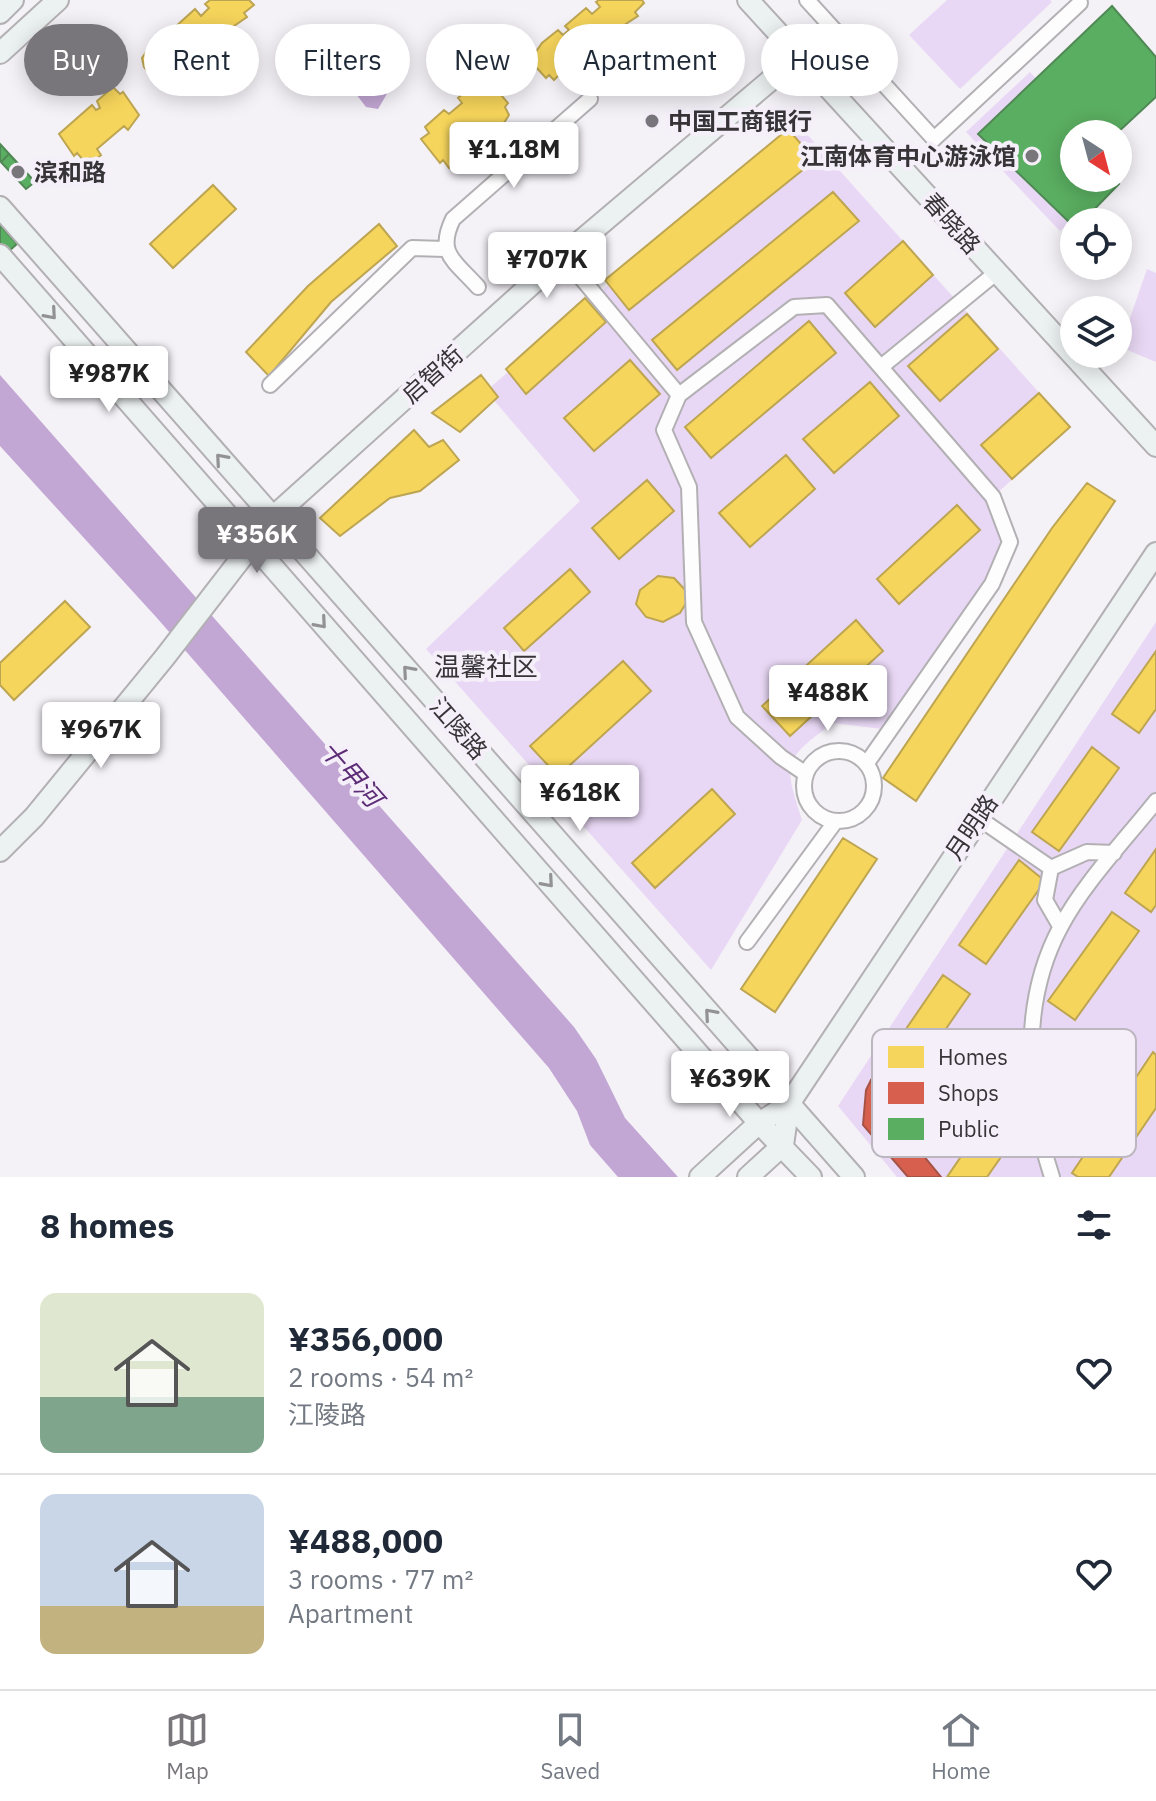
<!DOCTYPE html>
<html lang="en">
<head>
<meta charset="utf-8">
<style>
	body { margin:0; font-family:"IBM Plex Sans","Noto Sans SC",sans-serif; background:#f6f6f7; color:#1f2937; height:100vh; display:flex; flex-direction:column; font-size:30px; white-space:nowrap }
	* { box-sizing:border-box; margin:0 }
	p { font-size:26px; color:#747a83 }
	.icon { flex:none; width:44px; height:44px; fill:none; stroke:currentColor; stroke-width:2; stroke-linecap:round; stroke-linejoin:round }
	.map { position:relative; height:1177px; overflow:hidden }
	.drawer { display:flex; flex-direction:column; background:#fff; flex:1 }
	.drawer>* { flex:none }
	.top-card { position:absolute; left:24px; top:24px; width:1108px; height:72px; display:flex; gap:16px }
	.needle { width:52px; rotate:144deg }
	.tools { position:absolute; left:1060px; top:120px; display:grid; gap:16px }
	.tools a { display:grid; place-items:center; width:72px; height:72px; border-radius:50%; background:#fff; box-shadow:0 4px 20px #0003; font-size:40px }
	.price { position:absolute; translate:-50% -68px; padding:0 18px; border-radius:8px; background:#fff; color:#222; font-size:26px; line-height:52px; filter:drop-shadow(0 2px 4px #0008) }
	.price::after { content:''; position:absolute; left:50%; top:48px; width:24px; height:18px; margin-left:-12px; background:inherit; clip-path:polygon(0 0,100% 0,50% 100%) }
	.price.active { background:#79767b; color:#fff }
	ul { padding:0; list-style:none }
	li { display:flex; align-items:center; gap:24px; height:200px; padding:0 40px }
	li+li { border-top:2px solid #e0e1e3 }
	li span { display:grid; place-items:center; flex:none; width:224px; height:160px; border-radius:16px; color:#555 }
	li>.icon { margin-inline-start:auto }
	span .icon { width:96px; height:96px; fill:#fffc; stroke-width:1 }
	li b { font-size:34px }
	h2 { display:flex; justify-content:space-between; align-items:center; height:96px; padding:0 40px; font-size:34px }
	.tag { padding:0 28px; border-radius:36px; background:#fff; box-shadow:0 4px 20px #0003; font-size:28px; line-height:72px }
	.tag.active { background:#79767b; color:#fff }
	.tab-bar { display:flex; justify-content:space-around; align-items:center; height:112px; border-top:2px solid #e0e1e3; background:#fff; font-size:22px; color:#747a83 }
	.tab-bar a { display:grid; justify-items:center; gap:4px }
	.tab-bar .active { color:#79767b }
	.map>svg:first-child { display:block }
	.green { fill:#e9d8f5 }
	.water { fill:#c2a6d3 }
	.homes { fill:#f6d55c; stroke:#bda551; stroke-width:2 }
	.shops { fill:#d6604d; stroke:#a65347; stroke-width:2 }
	.public { fill:#5aae61; stroke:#508955; stroke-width:2 }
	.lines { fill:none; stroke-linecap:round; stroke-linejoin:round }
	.street-casing { stroke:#b3b0b4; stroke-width:18 }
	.secondary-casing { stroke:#b3b0b4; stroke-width:24 }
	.street { stroke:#fdfdfe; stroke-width:14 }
	.secondary { stroke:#ecf1f1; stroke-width:20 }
	.oneway { stroke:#929294 }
	.poi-dot { fill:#79767b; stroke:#f5eff9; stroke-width:3 }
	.labels { text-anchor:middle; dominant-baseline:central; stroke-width:8; stroke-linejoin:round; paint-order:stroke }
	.poi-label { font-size:24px; font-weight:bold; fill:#373438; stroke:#f5eff9; text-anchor:start }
	.street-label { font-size:24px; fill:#373438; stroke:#f5eff9 }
	.neighbourhood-label { font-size:26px; fill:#373438; stroke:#f5eff9 }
	.water-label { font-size:26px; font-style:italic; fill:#5c2c76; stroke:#f5eff9 }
	.key { fill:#f5eff9; stroke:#bcb7bf; stroke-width:2 }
	.key-label { font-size:22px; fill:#373438 }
</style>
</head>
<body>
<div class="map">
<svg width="1156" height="1177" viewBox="0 0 1156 1177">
	<rect width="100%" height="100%" fill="#f4f1f7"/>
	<path class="green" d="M947,0H1050L1052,2L960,89L909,35Z
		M1030,72L1087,134H1074V178L1106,188L1060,231L966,132Z
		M796,122L1070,427L993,497L1010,542L992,584L890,730L833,723C783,760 783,762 802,820L711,970L426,649L580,501L486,391Z
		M1147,269L1156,273V362L1120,347Z
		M1156,622V1177H897L838,1106Z"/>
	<path class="water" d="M354,51L391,87L378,109L366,107L349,85L354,73L343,60Z
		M0,375L574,1027L596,1059L625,1118L678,1177H618L590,1145L577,1111L549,1068L157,618L0,446Z"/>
	<path class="homes" d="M210,0H249L254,5L244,13L247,17L218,37L220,41L189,63L191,67L175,78L171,75L163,82L158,77L155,80L144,67L142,58L151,45L167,32L172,37L178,32L174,28L195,9L201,16L209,8L205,4Z
		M599,0H642L644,3L635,12L638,16L609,35L610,40L580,61L582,66L566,77L561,73L554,80L549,75L546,78L534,65L533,56L542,43L558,30L563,35L569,30L565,26L586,8L592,14L600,7L596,2Z
		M479,80L485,87L490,82L508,103L505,107L509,115L502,126L484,140L479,135L481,143L449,168L443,160L440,163L421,139L429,133L425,127L444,110L449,114L462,103L458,98Z
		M113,87L120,94L123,92L139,115L128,130L124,126L97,149L101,155L93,162L90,158L85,162L77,153L74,156L59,134L92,105L96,110L100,108L97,101Z
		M788,129L815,160L629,310L605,280Z
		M213,185L236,209L173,268L150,244Z
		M833,192L859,221L677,370L652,340Z
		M379,224L397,246L331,302L269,376L246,352L308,286Z
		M903,241L933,275L875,327L845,293Z
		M585,298L606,322L526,394L506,369Z
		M967,314L998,349L940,401L908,366Z
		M809,321L836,353L711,458L685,427Z
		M630,360L660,394L594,451L564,418Z
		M481,375L498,397L460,432L432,413Z
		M870,382L899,416L834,473L803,439Z
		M1039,393L1070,427L1012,479L981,445Z
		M414,430L429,447L443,440L459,460L420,491L390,498L340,536L320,518Z
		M786,455L815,489L750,547L719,513Z
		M647,480L674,511L619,559L592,528Z
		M1087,483L1115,501L916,801L883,778L1052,528Z
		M957,505L980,530L899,604L877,579Z
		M570,569L590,592L524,651L504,628Z
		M658,576L674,578L688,593V600L680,613L663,622L646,617L636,604L640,590Z
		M65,601L90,627L14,700L0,685V663Z
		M856,620L883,651L790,736L762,706Z
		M1156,651V709L1139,733L1112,714Z
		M623,661L651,691L558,776L530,746Z
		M1092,747L1119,768L1059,851L1032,832Z
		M712,789L735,814L655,888L632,863Z
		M843,838L877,859L775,1012L741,989Z
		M1156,849V905L1151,912L1125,893Z
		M1019,860L1045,881L986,964L959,945Z
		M1112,912L1139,931L1075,1020L1048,1001Z
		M943,975L970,994L898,1098L871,1080Z
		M1153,1052L1156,1055V1108L1109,1177H1078L1072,1173Z
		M1001,1098L1029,1117L987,1177H947Z"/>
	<path class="shops" d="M871,1080L890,1093L885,1109L941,1177H908L863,1125L866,1090Z"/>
	<path class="public" d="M1112,6L1156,57V97L1116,134H1074V178H1114L1119,184L1082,222H1074V227L978,134Z
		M0,144L35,182L26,189L0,161Z
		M9,154L35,182L26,189L1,162Z
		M0,225L17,244L0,259Z"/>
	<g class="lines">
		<defs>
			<path id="street" d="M807,0L934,139L1080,3
				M563,256L679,395
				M478,287C455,261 436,254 453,219L590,99
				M881,367L997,272
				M270,385L412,248L445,249
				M804 786a35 35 0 1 1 70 0a35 35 0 1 1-70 0Z
				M806,774L781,757L737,717L694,622L689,487L664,430L679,395L794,307L827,305L993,497L1010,542L992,584L867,763
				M977,817L1051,868
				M1060,926L1045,900L1051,868L1087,852L1114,853
				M747,942L835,822
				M1052,1177C1026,1098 1020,1003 1060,928C1083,884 1125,840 1156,801"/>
			<path id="secondary" d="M748,0L1156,446
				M0,13L13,0
				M0,53L58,0
				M0,207L854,1177
				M0,255L759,1123L811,1177
				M0,851L34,817L165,657L273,517L563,256L799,56
				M700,1177L759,1123L789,1104
				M748,1177L783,1145L789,1104L1156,553"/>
		</defs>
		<use href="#street" class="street-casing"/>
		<use href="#secondary" class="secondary-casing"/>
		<use href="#street" class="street"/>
		<use href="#secondary" class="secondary"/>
	</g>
	<defs><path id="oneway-chevron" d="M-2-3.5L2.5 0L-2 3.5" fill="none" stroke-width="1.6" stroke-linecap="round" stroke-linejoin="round" transform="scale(2)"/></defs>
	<g class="oneway">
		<use href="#oneway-chevron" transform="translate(51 314) rotate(49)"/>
		<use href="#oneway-chevron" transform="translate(221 459) rotate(-131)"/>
		<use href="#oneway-chevron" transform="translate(321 623) rotate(49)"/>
		<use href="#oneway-chevron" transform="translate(408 671) rotate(-131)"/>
		<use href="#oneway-chevron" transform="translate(548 882) rotate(49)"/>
		<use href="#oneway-chevron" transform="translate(710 1014) rotate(-131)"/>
	</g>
	<g class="poi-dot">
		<circle cx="652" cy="121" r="8"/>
		<circle cx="1032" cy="156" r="8"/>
		<circle cx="18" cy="172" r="8"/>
	</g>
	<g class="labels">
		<g class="poi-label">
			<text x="668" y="121">中国工商银行</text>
			<text x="1016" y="156" text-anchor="end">江南体育中心游泳馆</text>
			<text x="34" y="172">滨和路</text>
		</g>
		<g class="street-label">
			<text transform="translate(952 223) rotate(48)">春晓路</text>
			<text transform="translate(432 374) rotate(-42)">启智街</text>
			<text transform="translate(459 728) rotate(49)">江陵路</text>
			<text transform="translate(971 827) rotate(-56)">月明路</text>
		</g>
		<g class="neighbourhood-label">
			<text x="486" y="666">温馨社区</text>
		</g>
		<g class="water-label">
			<text transform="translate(352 773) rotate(49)">十甲河</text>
		</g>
	</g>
	<rect x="872" y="1029" width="264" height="128" rx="12" class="key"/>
	<rect x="888" y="1046" width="36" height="22" fill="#f6d55c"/>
	<rect x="888" y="1082" width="36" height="22" fill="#d6604d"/>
	<rect x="888" y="1118" width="36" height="22" fill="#5aae61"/>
	<g class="key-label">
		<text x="938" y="1065">Homes</text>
		<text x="938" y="1101">Shops</text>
		<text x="938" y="1137">Public</text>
	</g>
</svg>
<div class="tools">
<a><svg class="needle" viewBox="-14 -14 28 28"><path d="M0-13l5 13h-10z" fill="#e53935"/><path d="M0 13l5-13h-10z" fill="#747a83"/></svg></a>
<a><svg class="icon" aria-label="locate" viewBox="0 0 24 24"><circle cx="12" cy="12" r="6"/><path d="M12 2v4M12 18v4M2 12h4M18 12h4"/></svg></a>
<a><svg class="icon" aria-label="layers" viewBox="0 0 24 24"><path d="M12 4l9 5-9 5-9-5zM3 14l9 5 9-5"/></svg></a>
</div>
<b class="price" style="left:514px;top:190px">¥1.18M</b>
<b class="price" style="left:547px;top:300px">¥707K</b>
<b class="price" style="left:109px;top:414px">¥987K</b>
<b class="price active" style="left:257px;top:575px">¥356K</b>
<b class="price" style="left:828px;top:733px">¥488K</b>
<b class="price" style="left:101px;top:770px">¥967K</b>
<b class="price" style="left:580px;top:833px">¥618K</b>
<b class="price" style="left:730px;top:1119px">¥639K</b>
<div class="top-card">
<a class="tag active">Buy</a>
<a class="tag">Rent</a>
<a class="tag">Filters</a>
<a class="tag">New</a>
<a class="tag">Apartment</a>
<a class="tag">House</a>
</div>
</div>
<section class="drawer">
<h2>8 homes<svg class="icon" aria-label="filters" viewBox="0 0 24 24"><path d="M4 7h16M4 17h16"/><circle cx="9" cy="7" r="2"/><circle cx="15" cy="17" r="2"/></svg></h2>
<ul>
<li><span style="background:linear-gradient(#dfe7d0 65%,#7fa58c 0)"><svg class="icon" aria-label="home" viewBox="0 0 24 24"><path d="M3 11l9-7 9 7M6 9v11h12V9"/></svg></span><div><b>¥356,000</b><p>2 rooms · 54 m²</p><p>江陵路</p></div><svg class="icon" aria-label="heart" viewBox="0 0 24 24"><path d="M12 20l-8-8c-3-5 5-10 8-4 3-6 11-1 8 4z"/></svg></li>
<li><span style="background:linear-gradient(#c9d6e8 70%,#c2b280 0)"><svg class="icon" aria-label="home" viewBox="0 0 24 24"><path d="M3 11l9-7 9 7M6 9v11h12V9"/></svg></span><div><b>¥488,000</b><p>3 rooms · 77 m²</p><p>Apartment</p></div><svg class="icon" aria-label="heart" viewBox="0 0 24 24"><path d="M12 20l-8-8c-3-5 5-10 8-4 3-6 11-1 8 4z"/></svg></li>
</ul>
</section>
<nav class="tab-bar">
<a class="active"><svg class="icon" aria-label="map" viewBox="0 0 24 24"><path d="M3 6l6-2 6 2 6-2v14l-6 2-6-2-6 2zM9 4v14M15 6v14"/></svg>Map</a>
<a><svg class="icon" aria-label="saved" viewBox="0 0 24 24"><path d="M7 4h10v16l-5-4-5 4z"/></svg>Saved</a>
<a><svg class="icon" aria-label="home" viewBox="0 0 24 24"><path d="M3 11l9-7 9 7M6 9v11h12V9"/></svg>Home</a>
</nav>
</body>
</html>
